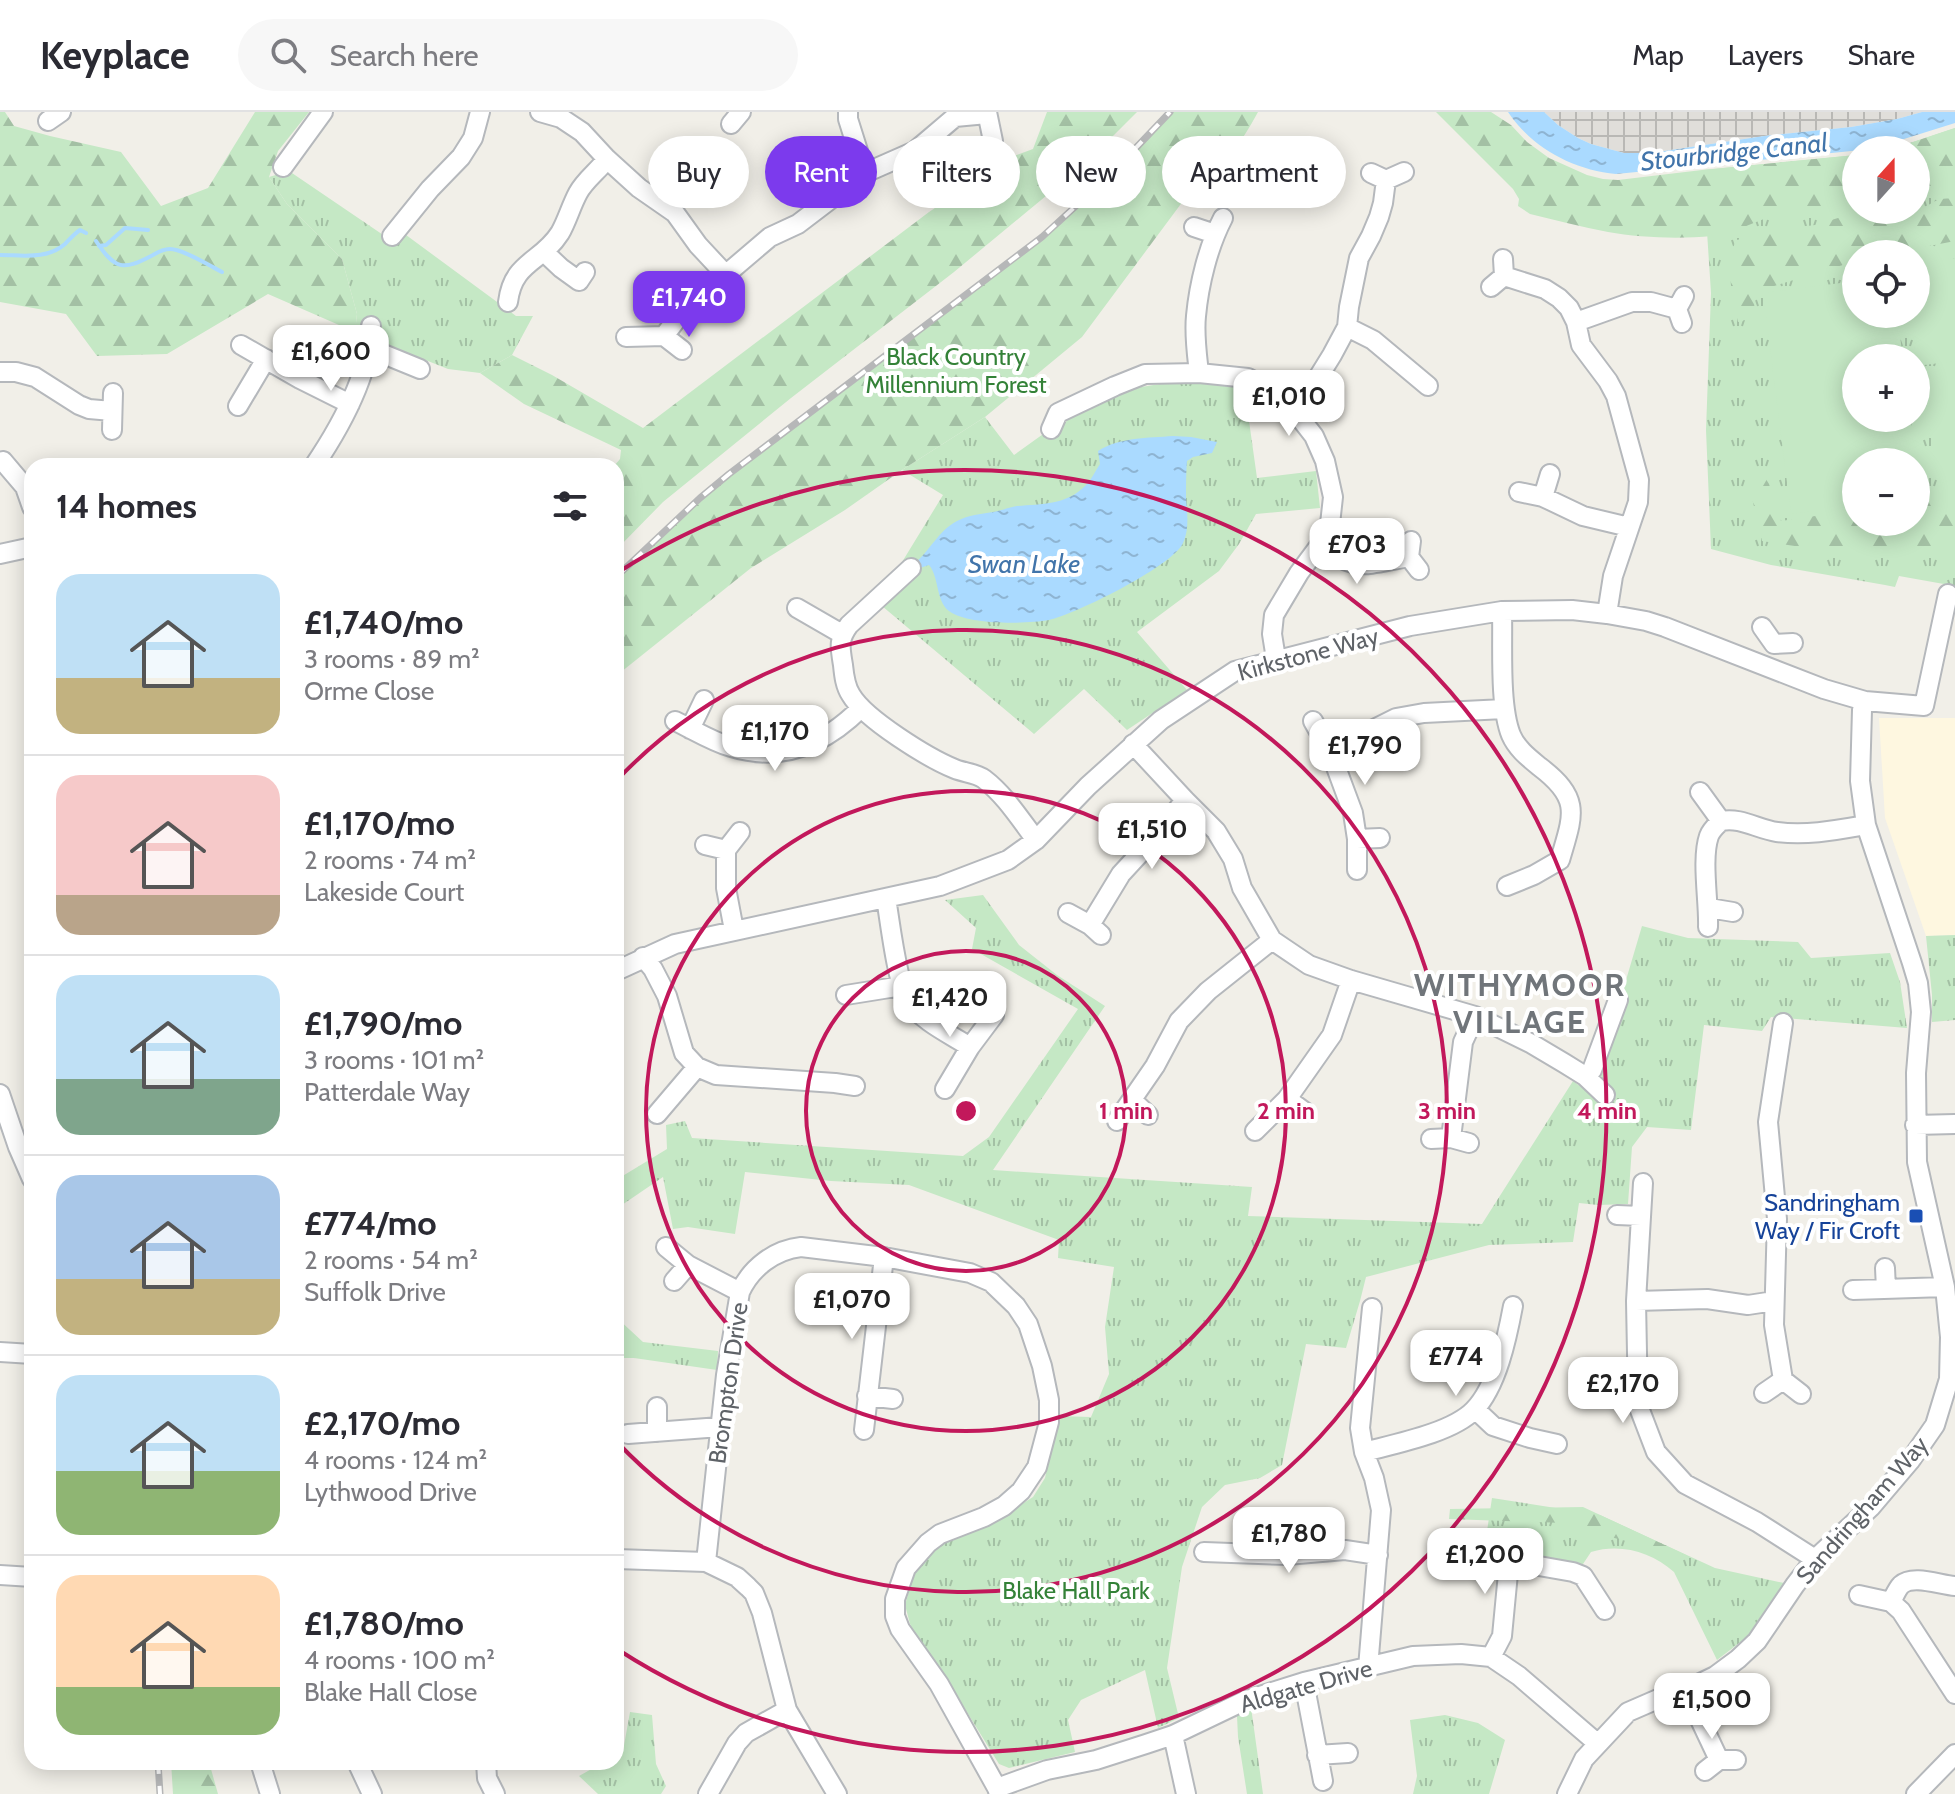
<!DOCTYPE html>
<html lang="en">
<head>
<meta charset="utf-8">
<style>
	body { margin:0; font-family:Cabin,sans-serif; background:#f7f7f7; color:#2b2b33; height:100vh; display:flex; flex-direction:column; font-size:30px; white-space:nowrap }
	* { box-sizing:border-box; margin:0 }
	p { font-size:26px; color:#7c7c81 }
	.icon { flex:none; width:44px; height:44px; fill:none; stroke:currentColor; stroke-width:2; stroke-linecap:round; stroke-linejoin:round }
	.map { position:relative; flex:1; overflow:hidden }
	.side { position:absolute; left:24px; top:346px; width:600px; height:1312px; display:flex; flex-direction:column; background:#fff; border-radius:24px; box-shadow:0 4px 20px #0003 }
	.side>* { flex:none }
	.top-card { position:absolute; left:648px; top:24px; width:760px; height:72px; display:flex; gap:16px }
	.needle { width:52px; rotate:21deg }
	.tools { position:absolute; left:1842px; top:24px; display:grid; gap:16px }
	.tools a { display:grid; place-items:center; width:88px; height:88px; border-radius:50%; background:#fff; box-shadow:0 4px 20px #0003; font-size:40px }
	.price { position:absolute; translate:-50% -68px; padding:0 18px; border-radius:16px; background:#fff; color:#222; font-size:26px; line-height:52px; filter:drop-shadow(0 2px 4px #0008) }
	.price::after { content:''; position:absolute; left:50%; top:48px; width:24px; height:18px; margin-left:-12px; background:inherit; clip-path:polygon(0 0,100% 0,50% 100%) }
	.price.on { background:#7c3aed; color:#fff }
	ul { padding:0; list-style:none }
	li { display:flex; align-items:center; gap:24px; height:200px; padding:0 32px }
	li+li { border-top:2px solid #e1e1e2 }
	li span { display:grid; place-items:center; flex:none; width:224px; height:160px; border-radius:24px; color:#555 }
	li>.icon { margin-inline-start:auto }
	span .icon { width:96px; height:96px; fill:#fffc; stroke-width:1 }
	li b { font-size:34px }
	h2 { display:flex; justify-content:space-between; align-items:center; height:96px; padding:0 32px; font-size:34px }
	.pill { padding:0 28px; border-radius:36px; background:#fff; box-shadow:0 4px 20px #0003; font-size:28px; line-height:72px }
	.pill.on { background:#7c3aed; color:#fff }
	header { display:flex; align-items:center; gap:48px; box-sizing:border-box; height:112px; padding:0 40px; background:#fff; border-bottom:2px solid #e1e1e2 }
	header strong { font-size:38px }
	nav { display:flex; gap:44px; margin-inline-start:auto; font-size:28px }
	.search { width:560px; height:72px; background:#f7f7f7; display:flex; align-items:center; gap:20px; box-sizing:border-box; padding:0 28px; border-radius:44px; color:#7c7c81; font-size:30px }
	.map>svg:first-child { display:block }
	.commercial { fill:#fef7e0 }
	.industrial { fill:url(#industrial-grid) }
	.grass { fill:url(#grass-tufts); fill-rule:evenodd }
	.forest { fill:url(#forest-firs) }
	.pitch { fill:#c5e8c5 }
	.water { fill:url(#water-ripples) }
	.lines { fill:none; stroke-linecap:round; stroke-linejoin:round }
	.stream { stroke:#aadaff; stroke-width:4 }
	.minor-casing { stroke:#b5b8bc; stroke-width:22 }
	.minor { stroke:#fff; stroke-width:18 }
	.rail-casing { stroke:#b6b7b8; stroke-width:7 }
	.rail { stroke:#fff; stroke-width:4; stroke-dasharray:12; stroke-linecap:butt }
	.ring { fill:none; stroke:#c2185b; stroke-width:4 }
	.transit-dot { fill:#1a4fb4; stroke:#fff; stroke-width:3 }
	.labels { text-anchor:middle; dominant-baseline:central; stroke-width:8; stroke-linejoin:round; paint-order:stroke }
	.park-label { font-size:24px; fill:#348238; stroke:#fff }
	.street-label { font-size:24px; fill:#5f6368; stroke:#fff }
	.transit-label { font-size:24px; fill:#164399; stroke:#fff; text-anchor:end }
	.water-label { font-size:26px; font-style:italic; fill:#4174aa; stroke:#fff }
	.district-label { font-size:32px; font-weight:bold; letter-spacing:2px; fill:#70757a; stroke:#fff }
	.centre { fill:#c2185b; stroke:#fff; stroke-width:4 }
	.ring-label { font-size:24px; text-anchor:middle; font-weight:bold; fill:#c2185b; stroke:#fff; stroke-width:8; stroke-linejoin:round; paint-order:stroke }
</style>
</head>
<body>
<header>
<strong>Keyplace</strong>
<div class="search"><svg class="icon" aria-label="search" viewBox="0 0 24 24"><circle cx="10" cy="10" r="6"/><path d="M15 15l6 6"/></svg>Search here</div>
<nav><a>Map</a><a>Layers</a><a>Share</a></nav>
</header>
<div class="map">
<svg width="1955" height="1682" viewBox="0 0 1955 1682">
	<defs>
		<pattern id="industrial-grid" width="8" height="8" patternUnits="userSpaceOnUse" patternTransform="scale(2)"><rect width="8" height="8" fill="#e0deda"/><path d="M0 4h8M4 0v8" fill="none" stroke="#b9b8b5"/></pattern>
		<pattern id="grass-tufts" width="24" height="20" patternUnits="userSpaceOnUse" patternTransform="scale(2)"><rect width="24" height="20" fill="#c5e8c5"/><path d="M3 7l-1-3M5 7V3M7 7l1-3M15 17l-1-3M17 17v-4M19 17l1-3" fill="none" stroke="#a3c0a4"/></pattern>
		<pattern id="forest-firs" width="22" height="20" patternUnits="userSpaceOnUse" patternTransform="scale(2)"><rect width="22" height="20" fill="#c5e8c5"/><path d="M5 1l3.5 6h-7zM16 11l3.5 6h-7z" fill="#a3c0a4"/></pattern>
		<pattern id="water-ripples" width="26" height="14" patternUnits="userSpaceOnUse" patternTransform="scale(2)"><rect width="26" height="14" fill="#aadaff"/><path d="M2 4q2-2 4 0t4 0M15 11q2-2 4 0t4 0" fill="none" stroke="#8eb4d2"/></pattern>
	</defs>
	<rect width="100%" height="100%" fill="#f1efe8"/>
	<path class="commercial" d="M1879,606H1955V823L1926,824L1885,706Z"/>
	<path class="industrial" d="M1544,0H1922L1897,7L1851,15L1764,24L1651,41H1624L1591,32L1578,26L1558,13Z"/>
	<path class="grass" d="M1955,16V474L1899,464L1895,475L1885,473L1771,453L1711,437L1706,318L1711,181L1703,58L1856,43V98H1916V38H1889ZM1856,142H1916V202H1856ZM1856,246H1916V306H1856ZM1856,350H1916V410H1856Z
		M289,59L395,131L402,120L516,204H533L512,243L480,261L448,257L355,220L357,202L342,147L287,92L269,65Z
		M1190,267L1244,273L1257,366L1316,359L1320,396L1256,402L1239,432L1219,459L1137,520L1187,578L1127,618L1084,577L1034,622L882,494L914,467L911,456L899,455L943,383L902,358L985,305L1014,343L1046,320L1061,315L1072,303L1117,279Z
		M983,783L1019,833L1057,863L1105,894L993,1058L1252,1075L1248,1104L1482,1112L1573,969L1604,992L1597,966L1642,814L1688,826L1798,830L1811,846L1890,841L1900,870L1907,916L1771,905L1762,919L1704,913L1691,1018L1647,1015L1632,1035L1628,1092L1598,1093L1579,1091L1573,1130L1489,1133L1366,1165L1360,1189L1346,1236L1306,1232L1282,1353L1260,1366L1225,1373L1202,1395L1182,1455L1167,1556L1179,1606L1158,1616L1145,1558L1081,1588L1068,1608L1075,1640L1009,1656L999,1652L952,1576L913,1523L905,1493L915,1459L940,1430L984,1416L1033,1385L1045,1366L1058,1304L1091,1305L1109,1262L1105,1215L1114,1155L1058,1146L1059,1128L909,1073L831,1069L745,1060L735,1122L688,1115L673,1117L663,1065L616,1097V1068L667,1037L666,1013L685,1009L692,1026L963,1044L989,1025L1078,897L972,837L976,816L945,788Z
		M1955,823V908L1932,910V883L1926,824Z
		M616,1205L643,1230L718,1239L717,1258L634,1246H616Z
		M1492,1386L1600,1403L1715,1456L1784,1471L1747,1525L1717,1548L1674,1460C1651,1440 1621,1431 1591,1440L1581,1455L1521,1440L1518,1426L1487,1419Z
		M1251,1595L1263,1682H1247L1238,1625L1237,1604L1247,1600Z
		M630,1600L652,1603L656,1652L666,1674L661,1682H598L579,1664L604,1650H616V1643L623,1639Z
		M1445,1603L1478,1611L1505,1628L1489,1682H1413L1417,1664L1410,1608Z"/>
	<path class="forest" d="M0,0H5L14,14L50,24L121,40L161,94L208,76L255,0H309L278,39L269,65L287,92L342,147L357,202L355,220L268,182L167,242L97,244L66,202L0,190Z
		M1047,0H1137L1087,50L954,160L791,286L663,390L616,438V354H614L620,347L621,338L524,292L480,261L512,243L552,263L643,316L929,100L969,73L990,53L1033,37Z
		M1171,0H1258C1241,31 1223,59 1192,77L1082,225L985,305L902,358L845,398L751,456L616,564V466L671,413L741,353L1065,106L1132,42Z
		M1436,0H1491L1511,13L1527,30L1549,46L1587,63L1603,67L1618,68L1702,58L1856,43V96C1828,98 1798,98 1770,105C1750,111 1734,122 1712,124C1681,127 1640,126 1608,120C1582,115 1556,108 1530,102L1518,94L1519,87L1513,77Z
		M1955,16V76L1916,85V38H1889Z
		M1955,86V129L1888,142H1856V149L1761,178L1756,184L1754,196L1743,209L1738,210C1732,185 1725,153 1736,128L1760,124L1778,114L1792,116L1815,113L1838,106L1874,100L1898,103L1914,101L1939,87Z
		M1762,361L1769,372L1781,409L1856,398V410H1916V389L1955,384V437L1906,442H1848L1762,429L1749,373Z
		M1583,1395L1686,1443L1618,1427L1564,1411L1449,1407L1450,1397Z
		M171,1650H209L218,1682H173Z"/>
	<path class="pitch" d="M1955,146V249L1917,254L1911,202H1916V151Z
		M1856,169V202H1897L1903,246H1856V306H1910L1916,350H1856V394L1791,402L1763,181Z
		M1955,265V368L1938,371L1923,270Z"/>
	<path class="water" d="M1508,0H1544L1558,13L1578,26L1591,32L1624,41H1651L1764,24L1851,15L1897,7L1922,0H1955V11L1872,37L1616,62C1573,58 1532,36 1508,0Z
		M1173,324L1191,325L1217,330L1212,341L1193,345L1187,349C1186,361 1186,373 1186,385C1187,402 1190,418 1182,433C1168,456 1076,502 1049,508C1026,512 973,513 952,501C935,492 940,466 929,453L917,457L914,452C930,439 938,419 957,409C969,403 980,402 993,400C1001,399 1009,395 1017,394C1042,392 1067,393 1086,373C1092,367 1095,359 1100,352L1098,339C1120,325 1148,326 1173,324Z"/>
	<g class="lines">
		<path class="stream" d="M96,129C115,158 123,159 153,143C158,140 164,137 170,137C183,137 210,154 222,160
			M99,134L106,133L125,116L148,118
			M0,143C22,143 47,148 65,132C70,127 74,122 80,118L86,121"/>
		<defs>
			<path id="minor" d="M540,0L561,6L582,20L607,47L639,76L675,101L698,133L726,163
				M848,0V7L865,61
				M987,0L993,29
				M48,9L61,0
				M731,12L741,0
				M283,55L323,0
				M1371,61L1386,68L1404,60
				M1194,115L1215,122
				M392,124L430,77L461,45L473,26L480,0
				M544,140L561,156L579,169L585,160
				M1504,164L1545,177L1559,186L1569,196L1576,210L1581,233L1608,269L1616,284L1639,368L1638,390L1613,464L1607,502
				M1491,175L1504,164L1503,147
				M508,190C513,149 541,151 560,121C567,109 571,94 578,81C585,68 598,59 607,47
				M1576,210L1632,190H1651L1677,197
				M1682,211L1677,197L1684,184
				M1347,215L1373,228L1428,274
				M664,224L682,238
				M626,225L664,224L683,199L770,125L798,112L865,61L915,39L955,5L987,2
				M241,233L300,267L350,292
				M371,237L420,257
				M0,260H16L35,265L79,293L89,297L112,299
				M1199,261C1197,243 1194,223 1196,204C1199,172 1208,135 1223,106
				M1289,292L1319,264L1332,243L1347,215L1349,195L1359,146L1371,124L1379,105L1383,91L1386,68
				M238,294L266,247
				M1051,317L1058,301L1115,274L1145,262L1199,261L1248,266L1267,276L1289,292L1314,324L1325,349L1333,385L1330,412L1325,426L1299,461L1274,503L1272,522L1276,547
				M112,318L113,281
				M3,349L25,375L32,395
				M314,354C341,314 370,262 371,214
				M1519,380L1543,385L1583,404L1629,415
				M1543,385L1550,362
				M1411,429L1409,445L1419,458
				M1321,434C1357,461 1367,452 1409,445
				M0,442L32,435
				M911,456L849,513C838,528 840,535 843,553C844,563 845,574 851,583C865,607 928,646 955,657C965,661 976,661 984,667C1005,683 1020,707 1036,728
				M797,496L842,522
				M1502,499C1503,533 1499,593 1511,623C1517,637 1529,646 1540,655C1582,687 1573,703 1560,748L1534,763L1507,774
				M1762,515L1774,532L1793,531
				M675,609C694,618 711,629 731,635C783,651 825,632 861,596
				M1313,609L1330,639L1353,701L1357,727V758
				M690,617L704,588
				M1133,632L1185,688L1216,719L1233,747L1242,776L1272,828L1309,853L1351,868L1475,904L1532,932L1564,951L1585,964L1605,983
				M1330,639L1396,606L1424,601L1504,597
				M1700,680L1721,709C1741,705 1757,717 1777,720C1807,724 1837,718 1866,713
				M1357,727L1380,726
				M705,733L726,738L740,720
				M726,738V776L734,818
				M886,786C890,809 897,873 909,890C923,910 950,922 970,935
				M1709,796L1733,800
				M1068,801L1090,813L1101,823
				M1090,813L1121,762L1157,723L1185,688
				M1708,815C1709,790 1701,747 1709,724C1711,718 1717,713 1721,709
				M643,845L653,857L667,884L684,941L697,955L716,963L835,971L855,974
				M616,859L675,832L940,774L1008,748L1036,728L1088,674L1161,608L1235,559L1410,514L1502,499L1572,498L1607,502L1646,509L1665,515L1824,577L1865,589L1924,594L1948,482
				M846,883L902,874
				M1585,964L1592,958L1618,888
				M945,977L970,935L994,903
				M0,982L18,1035L32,1067
				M1287,987L1305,1000
				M1132,988L1148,1003
				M657,1002L697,955
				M1117,1009L1155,954L1179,909L1208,879L1272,828
				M1915,1013L1955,1012
				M1255,1019L1287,987L1332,923L1351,868
				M1451,1026L1463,930L1475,904
				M1431,1027L1451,1026L1469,1031
				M1643,1071L1636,1189L1638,1293L1656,1340L1685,1372L1757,1410L1815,1447
				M1617,1103L1641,1104
				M666,1135L688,1153L740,1180
				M1885,1156L1886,1177
				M674,1169L688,1153
				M1853,1178L1945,1175
				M1636,1189L1707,1187L1748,1193L1774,1189
				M0,1240L32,1242
				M1783,1268L1774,1213L1777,1107L1768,1010L1783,911
				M1764,1281L1783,1268L1801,1282
				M867,1284L893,1287
				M657,1295V1320
				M1475,1297L1493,1314L1530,1326L1557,1332
				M864,1318L884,1145
				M628,1322L720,1315
				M1364,1340C1394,1332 1452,1321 1474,1298C1497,1274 1507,1226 1513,1194
				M1204,1440L1287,1443L1345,1438L1378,1443
				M616,1447L706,1450L737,1465L748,1475L754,1481L762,1501L787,1598L837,1682
				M1510,1449L1573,1460L1583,1464L1605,1498
				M706,1450L726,1263L740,1180C751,1156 774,1138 801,1135L884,1145L970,1161L991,1170L1016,1194L1028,1212L1042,1254L1049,1288V1310L1037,1355L1021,1379L1004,1394L984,1405L940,1422L928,1431L906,1456L895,1487V1504L900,1517L939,1572L997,1676L999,1682
				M0,1463L32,1465
				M1859,1483L1891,1490L1901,1499L1955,1582
				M1891,1490C1894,1485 1897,1477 1901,1473C1913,1462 1940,1473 1955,1474
				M1491,1545L1502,1524L1511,1430
				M1368,1556L1381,1398L1374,1366L1364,1340L1360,1316L1372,1196
				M1304,1570L1323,1669
				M1686,1578L1719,1648
				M1173,1623L1186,1682
				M1317,1643L1348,1641
				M260,1650L270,1682
				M357,1650L372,1682
				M486,1650L487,1666L495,1682
				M1705,1659L1719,1648H1736
				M997,1676L1047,1658L1096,1648L1146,1632L1173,1623L1244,1589L1304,1570L1413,1544L1461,1542L1491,1545L1519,1564L1597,1631
				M708,1682L737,1631L746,1621L787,1598
				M1567,1682L1584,1647L1628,1600L1658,1587L1686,1578L1715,1564L1738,1547L1757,1529L1795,1473L1815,1447L1871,1395L1910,1349L1935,1313L1949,1267L1950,1225L1945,1175L1917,1050L1916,961L1921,900L1918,871L1912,851L1866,713L1860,669L1862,598L1865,589
				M1916,1682L1955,1642"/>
		</defs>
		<use href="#minor" class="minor-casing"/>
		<use href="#minor" class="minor"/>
		<defs>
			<path id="rail" d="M616,465L700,386L729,362L1042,125L1112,61L1170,0
				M158,1650L160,1682"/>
		</defs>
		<use href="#rail" class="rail-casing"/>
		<use href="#rail" class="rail"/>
	</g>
	<g class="ring">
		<circle cx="966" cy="999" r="160"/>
		<circle cx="966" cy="999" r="320"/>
		<path d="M617 668A481 481 0 1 1 617 1330"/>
		<path d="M617 461A641 641 0 1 1 617 1537"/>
	</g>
	<rect class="transit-dot" x="1908" y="1096" width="16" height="16" rx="4"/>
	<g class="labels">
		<g class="park-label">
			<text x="956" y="244">Black Country<tspan x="956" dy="28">Millennium Forest</tspan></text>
			<text x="1076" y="1478">Blake Hall Park</text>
		</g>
		<g class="street-label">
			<text transform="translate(1308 542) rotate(-15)">Kirkstone Way</text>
			<text transform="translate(728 1271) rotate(-82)">Brompton Drive</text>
			<text transform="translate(1862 1398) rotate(-49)">Sandringham Way</text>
			<text transform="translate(1306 1574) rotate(-16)">Aldgate Drive</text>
		</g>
		<g class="transit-label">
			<text x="1900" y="1090">Sandringham<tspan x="1900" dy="28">Way / Fir Croft</tspan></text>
		</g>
		<g class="water-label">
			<text transform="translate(1734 40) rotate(-6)">Stourbridge Canal</text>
			<text x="1024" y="452">Swan Lake</text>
		</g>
		<g class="district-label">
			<text x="1520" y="872">WITHYMOOR<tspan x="1520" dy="37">VILLAGE</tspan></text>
		</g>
	</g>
	<circle cx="966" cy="999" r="12" class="centre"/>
	<g class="ring-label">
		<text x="1126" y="1007">1 min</text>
		<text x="1286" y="1007">2 min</text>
		<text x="1447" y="1007">3 min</text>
		<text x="1607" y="1007">4 min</text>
	</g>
</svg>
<div class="tools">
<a><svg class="needle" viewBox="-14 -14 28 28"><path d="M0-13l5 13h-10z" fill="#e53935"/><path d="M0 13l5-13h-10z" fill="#7c7c81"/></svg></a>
<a><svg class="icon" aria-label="locate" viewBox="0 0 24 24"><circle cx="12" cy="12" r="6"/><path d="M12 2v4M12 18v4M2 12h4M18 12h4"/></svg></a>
<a>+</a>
<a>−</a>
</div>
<b class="price on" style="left:689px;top:227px">£1,740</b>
<b class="price" style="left:331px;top:281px">£1,600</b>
<b class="price" style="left:1289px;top:326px">£1,010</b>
<b class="price" style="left:1357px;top:474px">£703</b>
<b class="price" style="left:775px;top:661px">£1,170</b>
<b class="price" style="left:1365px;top:675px">£1,790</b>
<b class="price" style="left:1152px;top:759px">£1,510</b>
<b class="price" style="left:950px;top:927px">£1,420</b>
<b class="price" style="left:852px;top:1229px">£1,070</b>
<b class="price" style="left:1456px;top:1286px">£774</b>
<b class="price" style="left:1623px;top:1313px">£2,170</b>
<b class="price" style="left:1289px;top:1463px">£1,780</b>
<b class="price" style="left:1485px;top:1484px">£1,200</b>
<b class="price" style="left:1712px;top:1629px">£1,500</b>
<div class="top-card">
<a class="pill">Buy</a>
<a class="pill on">Rent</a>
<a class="pill">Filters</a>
<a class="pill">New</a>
<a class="pill">Apartment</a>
</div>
<section class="side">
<h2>14 homes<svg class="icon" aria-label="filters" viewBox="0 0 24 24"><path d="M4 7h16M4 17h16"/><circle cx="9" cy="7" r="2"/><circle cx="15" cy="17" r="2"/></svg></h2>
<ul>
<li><span style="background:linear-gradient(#bfe0f5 65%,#c2b280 0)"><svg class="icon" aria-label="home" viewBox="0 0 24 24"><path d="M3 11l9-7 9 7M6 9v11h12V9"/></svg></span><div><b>£1,740/mo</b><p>3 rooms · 89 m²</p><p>Orme Close</p></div></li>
<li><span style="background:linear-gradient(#f6c9c9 75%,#b9a48a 0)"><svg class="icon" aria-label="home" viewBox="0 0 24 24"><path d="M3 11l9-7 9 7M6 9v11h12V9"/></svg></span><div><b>£1,170/mo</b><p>2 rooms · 74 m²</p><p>Lakeside Court</p></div></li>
<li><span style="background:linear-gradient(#bfe0f5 65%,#7fa58c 0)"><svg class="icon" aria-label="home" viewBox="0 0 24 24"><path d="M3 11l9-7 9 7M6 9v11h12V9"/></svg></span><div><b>£1,790/mo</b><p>3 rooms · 101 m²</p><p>Patterdale Way</p></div></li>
<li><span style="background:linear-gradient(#a9c7e8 65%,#c2b280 0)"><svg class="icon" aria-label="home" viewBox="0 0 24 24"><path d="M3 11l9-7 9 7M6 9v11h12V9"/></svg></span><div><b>£774/mo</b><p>2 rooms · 54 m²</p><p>Suffolk Drive</p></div></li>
<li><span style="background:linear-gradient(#bfe0f5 60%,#8fb573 0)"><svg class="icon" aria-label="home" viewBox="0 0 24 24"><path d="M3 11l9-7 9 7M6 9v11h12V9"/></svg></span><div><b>£2,170/mo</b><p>4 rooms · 124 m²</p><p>Lythwood Drive</p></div></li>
<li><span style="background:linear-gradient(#ffd9b3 70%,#8fb573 0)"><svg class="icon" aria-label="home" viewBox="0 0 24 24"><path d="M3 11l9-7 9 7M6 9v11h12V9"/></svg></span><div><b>£1,780/mo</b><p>4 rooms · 100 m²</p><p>Blake Hall Close</p></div></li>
</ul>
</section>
</div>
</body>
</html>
